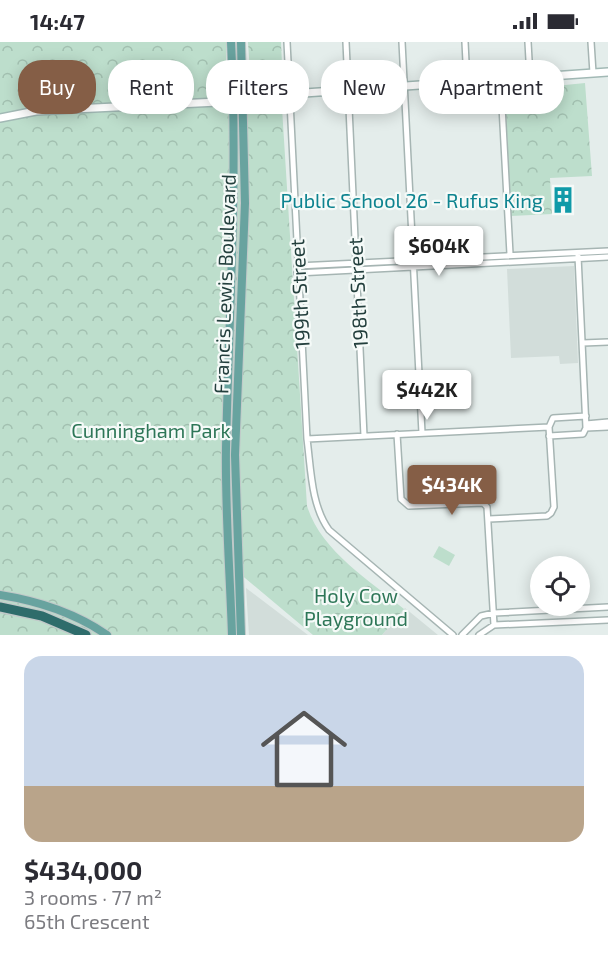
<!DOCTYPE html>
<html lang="en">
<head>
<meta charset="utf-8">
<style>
	body { margin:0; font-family:"Exo 2",sans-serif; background:#f7f7f7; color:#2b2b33; height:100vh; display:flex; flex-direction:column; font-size:22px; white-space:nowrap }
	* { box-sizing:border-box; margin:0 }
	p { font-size:20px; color:#7c7c81 }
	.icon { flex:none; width:33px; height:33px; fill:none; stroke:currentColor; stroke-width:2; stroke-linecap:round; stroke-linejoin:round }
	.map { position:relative; height:593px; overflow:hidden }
	.sheet { display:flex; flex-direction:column; background:#fff; flex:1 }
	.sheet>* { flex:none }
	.hud { position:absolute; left:18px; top:18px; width:573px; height:54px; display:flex; gap:12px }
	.fabs { position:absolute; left:530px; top:514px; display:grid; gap:12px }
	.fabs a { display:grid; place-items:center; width:60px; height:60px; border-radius:50%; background:#fff; box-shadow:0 3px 15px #0003; font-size:30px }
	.price { position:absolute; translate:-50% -51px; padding:0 14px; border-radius:6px; background:#fff; color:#222; font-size:20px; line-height:39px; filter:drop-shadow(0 2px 3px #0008) }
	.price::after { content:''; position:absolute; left:50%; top:36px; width:18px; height:14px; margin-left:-9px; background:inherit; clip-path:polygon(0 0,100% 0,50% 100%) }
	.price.active { background:#855e46; color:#fff }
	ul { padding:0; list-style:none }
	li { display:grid; align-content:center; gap:12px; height:318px; padding:0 24px }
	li+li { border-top:2px solid #e1e1e2 }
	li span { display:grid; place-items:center; height:186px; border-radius:18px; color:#555 }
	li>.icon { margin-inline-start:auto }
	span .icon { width:108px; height:108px; fill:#fffc; stroke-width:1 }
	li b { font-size:26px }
	.pill { padding:0 21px; border-radius:24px; background:#fff; box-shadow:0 3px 15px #0003; font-size:21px; line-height:54px }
	.pill.active { background:#855e46; color:#fff }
	.status { display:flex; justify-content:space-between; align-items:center; height:42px; padding:0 30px; background:#fff; direction:ltr }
	.status svg { height:16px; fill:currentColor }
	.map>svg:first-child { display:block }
	.built { fill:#d2ddda }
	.green { fill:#bddecc }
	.park { fill:url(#park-crowns) }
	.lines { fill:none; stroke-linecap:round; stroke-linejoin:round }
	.street-casing { stroke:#a6b5b3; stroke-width:8 }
	.secondary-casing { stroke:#a2b9b5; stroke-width:10 }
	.primary-casing { stroke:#c1c9c9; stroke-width:10 }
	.highway-casing { stroke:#c1c9c9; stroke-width:12 }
	.street { stroke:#fff; stroke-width:5 }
	.secondary { stroke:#fff; stroke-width:7 }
	.primary { stroke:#68a39f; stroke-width:8 }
	.highway { stroke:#2e6c6b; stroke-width:9 }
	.labels { text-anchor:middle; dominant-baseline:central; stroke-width:4.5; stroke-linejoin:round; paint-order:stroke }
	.culture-label { font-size:20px; fill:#0d838f; stroke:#f5faf8; text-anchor:end }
	.street-label { font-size:20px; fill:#233f3d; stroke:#f5faf8 }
	.park-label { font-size:20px; fill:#2d7657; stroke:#f5faf8 }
</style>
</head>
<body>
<div class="status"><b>14:47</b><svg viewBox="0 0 49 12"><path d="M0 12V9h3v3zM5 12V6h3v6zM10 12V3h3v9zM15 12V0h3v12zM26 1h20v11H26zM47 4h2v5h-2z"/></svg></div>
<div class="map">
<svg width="608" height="593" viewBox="0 0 608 593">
	<defs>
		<pattern id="park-crowns" width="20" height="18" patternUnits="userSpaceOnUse" patternTransform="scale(1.5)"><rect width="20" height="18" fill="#bddecc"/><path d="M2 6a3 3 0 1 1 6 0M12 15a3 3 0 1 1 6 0" fill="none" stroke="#a2c0b0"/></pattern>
	</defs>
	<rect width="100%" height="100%" fill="#e4edeb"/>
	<path class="built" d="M574,224L578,321L560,322L559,314L511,316L507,227Z
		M246,546L308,593H249Z
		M405,566L438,593H382Z"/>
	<path class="green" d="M439,504L455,513L449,524L433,515Z"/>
	<path class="park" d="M0,0H226V65L282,66L307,464C321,509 369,538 404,567L382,593H313L227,521L229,593H0Z
		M248,0H281L283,44L251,46Z
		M585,41L592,134L550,136L552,172L511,174L505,49Z"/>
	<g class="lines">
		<defs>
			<path id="street" d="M287,0L307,397C311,427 311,463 329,488L453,593
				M346,0L364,394
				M402,0L422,391
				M465,0L467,40
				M528,0L530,36
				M591,0L593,31
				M501,46L510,212
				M578,214L586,386
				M297,224L608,209
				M297,231L608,215
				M583,301L608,300
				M586,382L608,380
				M549,385L553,376L586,374
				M397,392L401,457L409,464L483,461L487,465L494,583
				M549,394L583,392L586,386L608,385
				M307,397L549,385
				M489,477L547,474L551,471L554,465L549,385
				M462,593L481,574L494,571L608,565
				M479,593L494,583L608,578"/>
			<path id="secondary" d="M0,76L36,69L74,67L218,60L234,56L608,30"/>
			<path id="primary" d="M231,0C238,135 229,271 226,406C225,468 230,531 232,593
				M0,553C38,559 75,571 107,593
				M241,593L235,413L245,161L241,0"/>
			<path id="highway" d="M0,565L42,574L86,593"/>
		</defs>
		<use href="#street" class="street-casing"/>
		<use href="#secondary" class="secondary-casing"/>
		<use href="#primary" class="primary-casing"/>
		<use href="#highway" class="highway-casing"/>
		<use href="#street" class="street"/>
		<use href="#secondary" class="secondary"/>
		<use href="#primary" class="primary"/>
		<use href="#highway" class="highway"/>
	</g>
	<defs>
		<symbol id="building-bare" viewBox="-9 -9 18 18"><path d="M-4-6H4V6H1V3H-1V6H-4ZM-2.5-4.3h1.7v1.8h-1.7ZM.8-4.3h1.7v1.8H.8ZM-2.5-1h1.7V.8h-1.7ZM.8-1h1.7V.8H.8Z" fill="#0f9aa8" stroke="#f5faf8" stroke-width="2.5" paint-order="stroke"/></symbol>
	</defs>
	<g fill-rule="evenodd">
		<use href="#building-bare" x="544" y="139" width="38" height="38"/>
	</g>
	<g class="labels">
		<g class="culture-label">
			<text x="543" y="158">Public School 26 - Rufus King</text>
		</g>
		<g class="street-label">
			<text transform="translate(224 242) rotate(-88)">Francis Lewis Boulevard</text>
			<text transform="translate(357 251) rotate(-93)">198th Street</text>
			<text transform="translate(299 252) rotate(-93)">199th Street</text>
		</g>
		<g class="park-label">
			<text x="151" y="388">Cunningham Park</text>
			<text x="356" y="553">Holy Cow<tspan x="356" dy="23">Playground</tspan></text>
		</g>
	</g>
</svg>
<div class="fabs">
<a><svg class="icon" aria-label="locate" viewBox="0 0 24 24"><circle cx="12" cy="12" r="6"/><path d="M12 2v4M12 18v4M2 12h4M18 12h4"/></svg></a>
</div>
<b class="price" style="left:439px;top:235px">$604K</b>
<b class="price" style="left:427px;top:379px">$442K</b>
<b class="price active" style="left:452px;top:474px">$434K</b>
<div class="hud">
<a class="pill active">Buy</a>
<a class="pill">Rent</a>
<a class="pill">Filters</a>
<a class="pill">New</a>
<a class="pill">Apartment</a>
</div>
</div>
<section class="sheet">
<ul>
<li><span style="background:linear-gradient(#c9d6e8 70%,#b9a48a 0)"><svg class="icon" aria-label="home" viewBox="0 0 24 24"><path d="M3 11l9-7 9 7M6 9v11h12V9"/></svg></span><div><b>$434,000</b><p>3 rooms · 77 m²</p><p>65th Crescent</p></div></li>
</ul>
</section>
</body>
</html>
